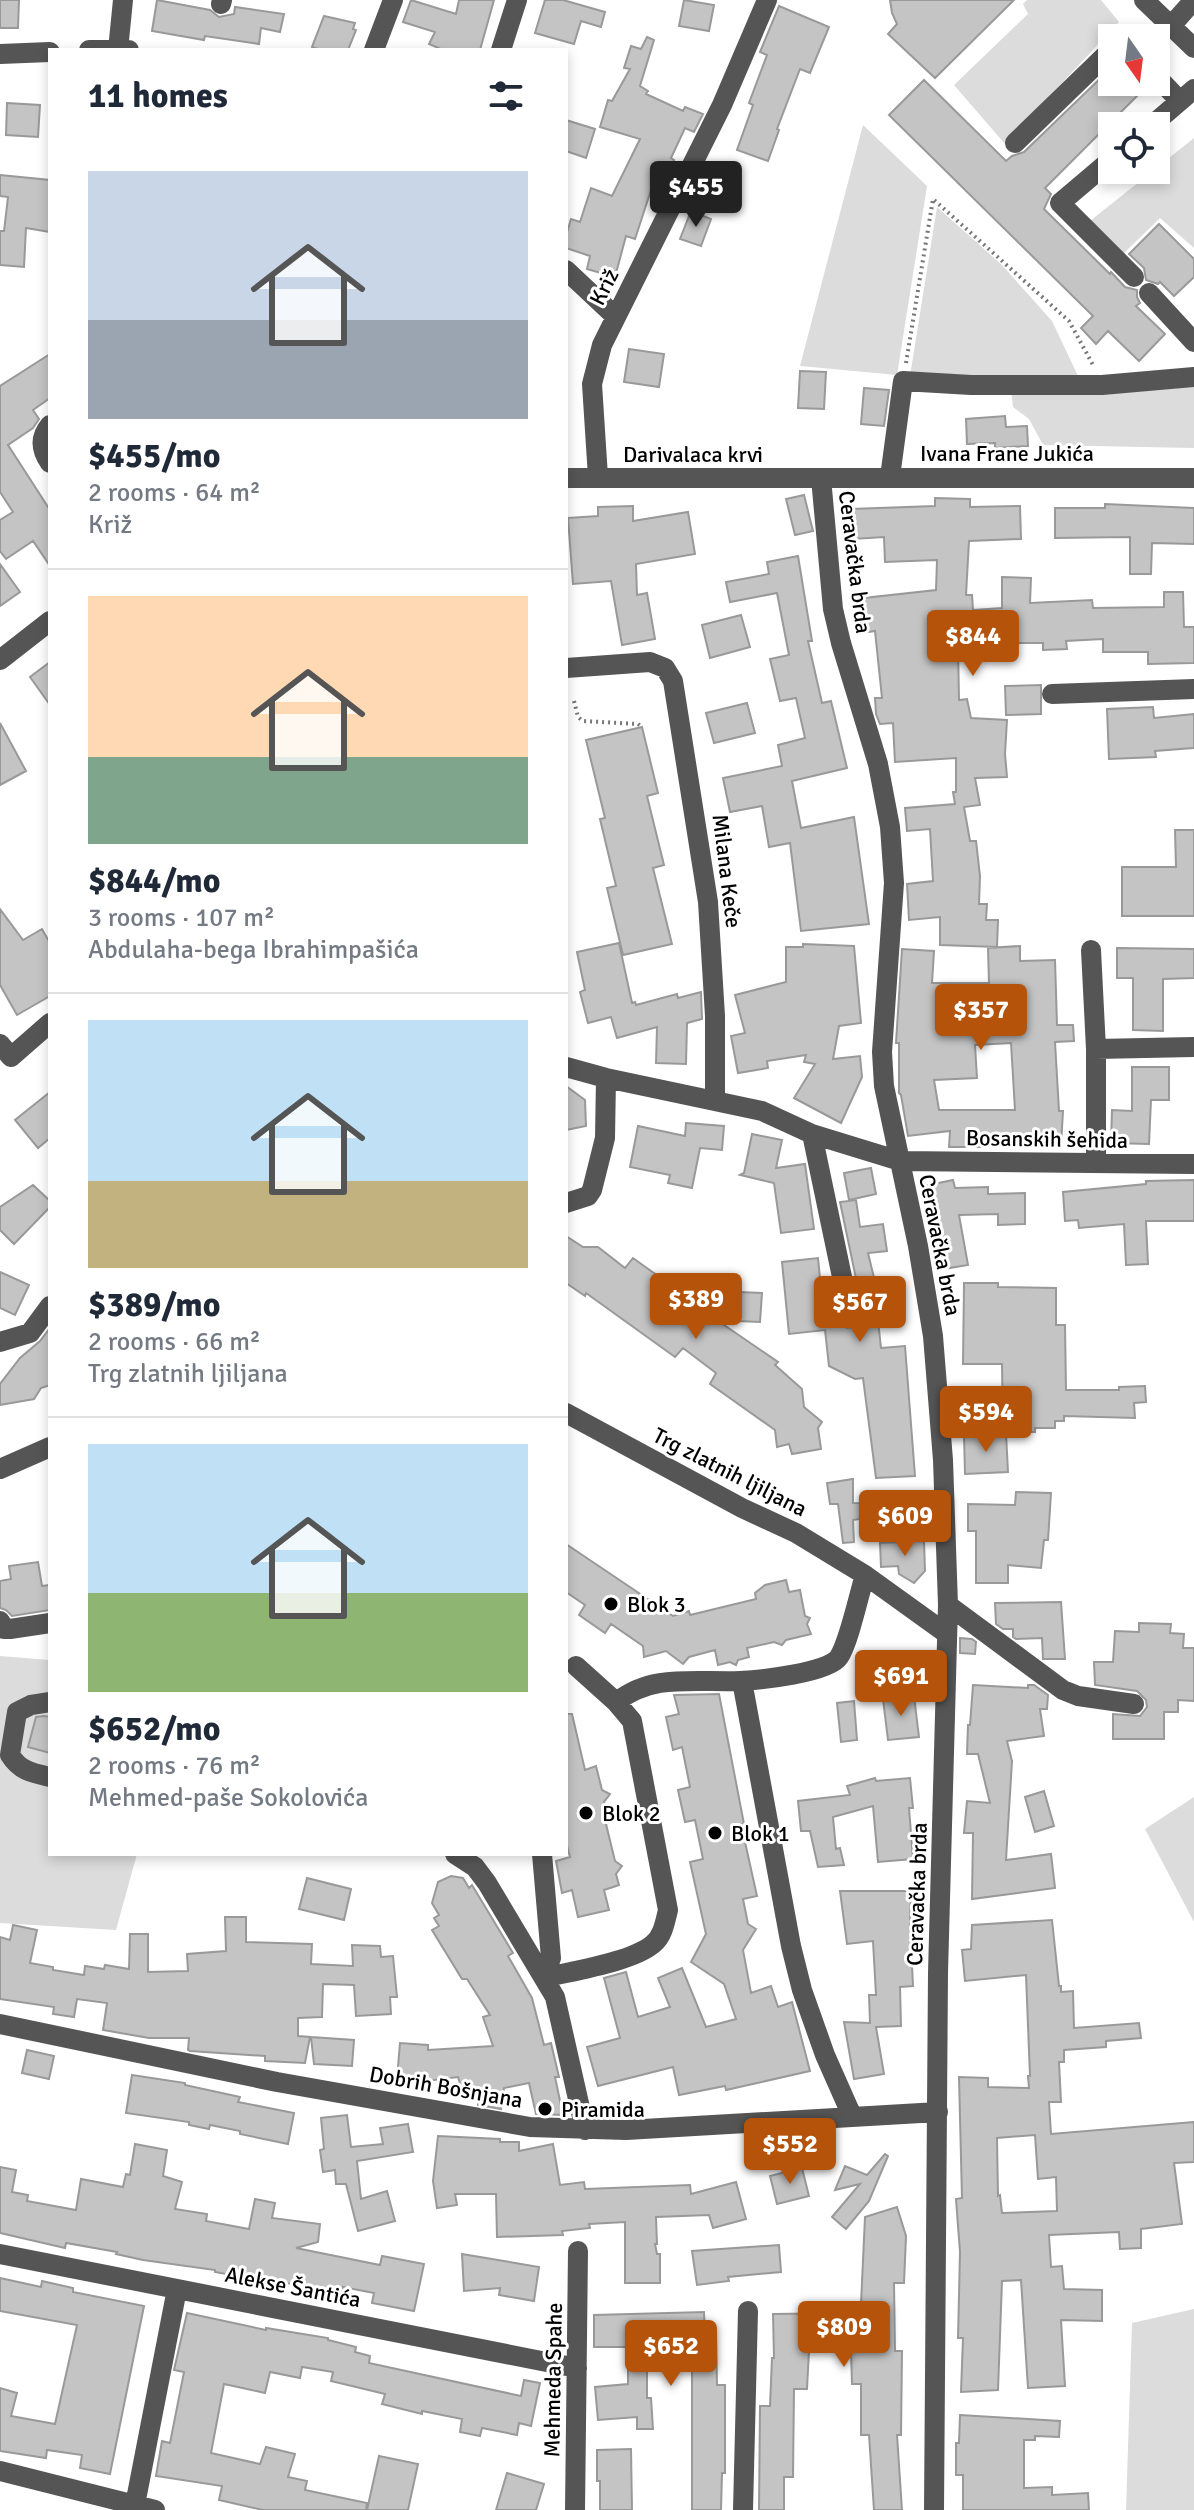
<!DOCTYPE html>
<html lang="en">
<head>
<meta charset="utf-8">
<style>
	body { margin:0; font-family:Signika,sans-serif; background:#f2f2f3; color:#1f2937; height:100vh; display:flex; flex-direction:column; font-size:30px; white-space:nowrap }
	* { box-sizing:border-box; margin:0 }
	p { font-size:26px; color:#747a83 }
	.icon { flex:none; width:44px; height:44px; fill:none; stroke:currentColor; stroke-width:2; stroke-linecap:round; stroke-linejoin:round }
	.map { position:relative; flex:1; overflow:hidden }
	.panel { position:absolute; left:48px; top:48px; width:520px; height:1808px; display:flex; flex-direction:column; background:#fff; border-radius:0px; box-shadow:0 4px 12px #0003 }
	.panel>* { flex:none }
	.needle { width:52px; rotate:166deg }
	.buttons { position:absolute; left:1098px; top:24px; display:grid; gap:16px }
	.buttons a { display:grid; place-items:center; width:72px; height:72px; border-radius:0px; background:#fff; box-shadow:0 4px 12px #0003; font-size:40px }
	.price { position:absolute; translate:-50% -68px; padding:0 18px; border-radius:8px; background:#b45309; color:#fff; font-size:26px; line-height:52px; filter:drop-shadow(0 2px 4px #0008) }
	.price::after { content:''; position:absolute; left:50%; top:48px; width:24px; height:18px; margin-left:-12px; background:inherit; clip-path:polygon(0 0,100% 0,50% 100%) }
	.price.active { background:#222; color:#fff }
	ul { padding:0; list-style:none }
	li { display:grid; align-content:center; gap:16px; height:424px; padding:0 40px }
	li+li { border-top:2px solid #e0e1e3 }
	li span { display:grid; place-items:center; height:248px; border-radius:0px; color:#555 }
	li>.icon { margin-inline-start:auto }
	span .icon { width:144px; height:144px; fill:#fffc; stroke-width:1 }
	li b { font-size:34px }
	h2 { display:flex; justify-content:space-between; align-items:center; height:96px; padding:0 40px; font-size:34px }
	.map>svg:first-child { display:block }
	.green { fill:#dcdcdc }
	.building { fill:#c4c4c4; stroke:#999; stroke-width:2; fill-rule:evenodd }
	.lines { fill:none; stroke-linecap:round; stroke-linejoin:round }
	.path { stroke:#777; stroke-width:4; stroke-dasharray:2 4; stroke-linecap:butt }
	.minor { stroke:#555; stroke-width:20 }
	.poi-dot { fill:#000; stroke:#fff; stroke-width:3 }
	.labels { text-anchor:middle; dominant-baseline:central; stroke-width:6; stroke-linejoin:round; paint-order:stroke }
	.street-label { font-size:22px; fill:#000; stroke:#fff }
	.poi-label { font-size:22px; fill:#000; stroke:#fff; text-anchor:start }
</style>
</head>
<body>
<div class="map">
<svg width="1194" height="2510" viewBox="0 0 1194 2510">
	<rect width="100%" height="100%" fill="#fff"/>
	<path class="green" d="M1027,0H1101L1119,22L1005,144L954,85L1028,14L1023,4Z
		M863,125L927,186L897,375L800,366Z
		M1194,138V248L1160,218L1121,256L1090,221Z
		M937,207L1002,265L1052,321L1079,378L910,376Z
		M1194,381V448L1043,445L1029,419L1013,407L1011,390Z
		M0,1656L50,1660V1854H137L116,1930L0,1923Z
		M1194,1797V1922L1145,1829Z
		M1194,2309V2510H1126L1132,2323Z"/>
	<path class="building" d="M0,0H19L18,28H0Z
		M157,0L210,10L219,17L234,14L235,7L284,14L280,32L261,28L259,44L205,36L204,40L152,31Z
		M411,0L456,14L459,0H494L480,50H443L429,44L435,32L403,22Z
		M545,0H563L605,12L601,27L581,21L574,44L535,33Z
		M684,0L714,5L709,31L679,26Z
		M890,0H1014L935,78L888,34L897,24L892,13Z
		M779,6L829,27L810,73L800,69L777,129L779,130L768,161L737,150L753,105L749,103L767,55L760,52Z
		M324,16L355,23L353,29L356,30L348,50H320L312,47Z
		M647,37L654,40L640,86L648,91L646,94L683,111L685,107L703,114L694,132L685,128L671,158L674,160L661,188L653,184L635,239L626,236L615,277L587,269L590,256L566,248V236L571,219L580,222L591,188L612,196L640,139L600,127L608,100L612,101L630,69L624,68L631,46L641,49Z
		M1112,67V82H1145L1147,86L1045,188L1051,194L1044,209L1110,274L1111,272L1125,287L1137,290V297L1140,303L1136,306L1165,334L1139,361L1108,331L1096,344L1081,328L1093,316L889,115L924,80L1006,161L1012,156L1024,152Z
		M7,103L40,105L38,137L6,135Z
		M566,120L595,129L586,158L566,151Z
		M0,175L50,180V232L26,228L24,267L0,265V231H4L8,197L0,196Z
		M691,211L711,219L701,246L680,239Z
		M1159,224L1194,259V277L1174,296L1160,282L1158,284L1146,280L1144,268L1129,254Z
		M629,349L664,354L659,387L624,382Z
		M50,354V398L33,410L39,419L33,428L8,445L50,510V566L33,541L6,559L0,551V520L13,512L0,492V386Z
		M800,371L826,372L824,409L798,408Z
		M864,388L889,390L884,426L861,424Z
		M1005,416L1006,427L1027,426L1028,446L995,448V443L967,444L966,419Z
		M804,495L813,531L795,535L786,499Z
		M935,498L970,499V507L1020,506L1021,539L969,541L966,595H972L973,610L1002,608V577L1031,578L1030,603L1092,600L1093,608L1164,607V592H1183L1184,627H1194V663L1148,664V652H1103V639L1066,641L1067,649L1043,650V643H998L958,646L959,700L967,699L971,718L1007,720L1005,754L1007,777L975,778L980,805L964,807L970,841H976L980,876L979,904H987L986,920H998L997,947L940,945V917L909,920L907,884L933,881L930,829L907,831L905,808L955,804L953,792H956V758L895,762L893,723L880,724L876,714L875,698H882L875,631L868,632L864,598L936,590L937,560L885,562L884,537L853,539L851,509L935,506Z
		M1105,504L1194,508V544L1152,543L1151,574H1130V537L1055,538V508H1105Z
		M633,506V521L688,512L695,554L636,564L637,595L647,593L655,639L622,645L611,581L573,584L568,518L598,516V507Z
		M798,556L812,641H808L822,703L831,701L847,768L792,781L801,828L854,817L869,924L801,931L790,843L769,847L762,806L730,812L723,778L782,766L778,745L805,738L796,698L780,701L770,659L789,655L777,593L730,602L726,582L769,574L767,562Z
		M0,564L20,592L0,606Z
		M741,615L750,647L710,658L702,625Z
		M50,662V705L30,677Z
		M1041,685V714L1006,715L1005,686Z
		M747,703L755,733L714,743L706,713Z
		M1153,707L1154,718L1194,714V748L1155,751L1156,757L1109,759L1107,709Z
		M0,723L26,771L0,785Z
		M642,727L658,793L647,796L664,865L653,868L672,944L623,955L607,888L616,886L600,819L605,818L586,740Z
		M1175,830H1194V916H1122V867H1176Z
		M0,909L23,940L42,929L50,943V996L17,1015L0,985Z
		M619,943L632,1003L635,1002L636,1005L677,994L678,998L701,992L702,1019L687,1023L686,1064L656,1063L657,1027L617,1038L611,1017L588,1023L580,992L585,990L577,952Z
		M803,944L854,946L861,1023L839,1026L833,1059L860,1056L862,1077L841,1123L794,1098L815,1064L804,1062L806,1055L767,1061L768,1068L738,1073L731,1036L745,1033L735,995L786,982V947H803Z
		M1020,946V961L1055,960L1057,1025H1073L1074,1041L1055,1042L1059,1111H1063L1061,1145L985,1140V1147H949L950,1131L908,1136L901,1095L899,1093V1043H896L902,949L934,951L932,983H989L988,948ZM1011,1043L1015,1110H939L934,1080L977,1078L975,1045Z
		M1117,948L1194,949V978L1163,979V1031L1133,1030V978H1117Z
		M1132,1067H1169V1100H1151L1149,1144L1111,1143L1112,1110L1132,1111Z
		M566,1086L585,1100L586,1126L566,1130Z
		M50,1092V1138L38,1148L15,1120Z
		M686,1123L724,1126L722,1150L700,1148L692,1188L668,1183L670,1175L630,1167L638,1126L685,1136Z
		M752,1134L782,1140L776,1168L805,1164L814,1229L781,1233L774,1183L740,1175L744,1173Z
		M871,1168L876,1194L849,1200L844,1173Z
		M953,1180L955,1188L988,1187V1194L1025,1193V1224L998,1225V1214L959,1215L968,1265L938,1270L932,1235L934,1234L924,1186Z
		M1194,1180V1221H1146L1148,1264L1126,1265L1124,1224L1079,1228L1078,1220L1065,1221L1063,1192L1146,1184V1181Z
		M33,1185L50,1201V1207L14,1244L0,1230V1207Z
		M856,1200L860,1227L883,1224L887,1251L868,1253L877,1290L888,1287L896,1316L878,1320L881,1348L905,1346L915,1476L876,1478L863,1378L855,1379L829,1366L825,1330L789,1334L782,1262L818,1258L823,1309L835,1307L840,1323L847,1328L853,1327L862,1320L863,1312L840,1202Z
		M566,1236L583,1247H598L625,1268L633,1258L658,1276L657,1279L778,1362L775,1365L802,1389L804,1407L822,1422L818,1428L821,1449L792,1454L789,1444L777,1447L775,1430L710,1384L716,1373L683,1348L675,1357L586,1293L585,1296L566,1283Z
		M0,1272L29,1285L15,1315L0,1308Z
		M964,1283H998V1287L1056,1288V1325H1065L1066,1390H1119V1387L1145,1386L1146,1402L1134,1403L1135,1418L1064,1416V1421H1055V1428H1035V1432H1003L1002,1364H963Z
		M739,1292L762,1293L760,1322L737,1321Z
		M50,1328V1385L41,1388L34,1399L0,1405V1384L20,1358L40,1341Z
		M1006,1433L1008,1472L965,1474L964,1435Z
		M853,1479V1503L903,1504L904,1512L853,1520L854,1542L843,1543L838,1504H830L827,1483Z
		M1016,1492L1051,1493L1048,1540H1044L1041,1568L1008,1565V1583H976V1531H968V1504L1015,1505Z
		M924,1541L925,1571L914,1583L899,1574L898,1566L881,1567L880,1543Z
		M566,1544L673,1616L689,1611L690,1615L756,1599L755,1593L765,1585L786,1580L789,1592L800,1590L805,1616L810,1618L807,1624L811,1634L786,1640L782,1645L774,1642L747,1648L749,1657L738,1660L736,1665L730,1662L718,1665L715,1650L689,1657L683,1664L666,1651L644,1657L643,1646L611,1624L605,1633L579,1615L585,1605L566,1592Z
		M38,1562L42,1586L50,1585V1610L12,1616L6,1610L0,1608V1581L11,1579L9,1566Z
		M1061,1602L1065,1659H1043L1042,1638L1016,1639L1013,1637V1629H1003L996,1624L995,1603Z
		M1139,1623L1171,1624L1170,1633L1184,1634L1183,1648H1194V1701L1178,1700V1712H1164V1739H1113V1714L1140,1716L1147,1707L1146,1700L1137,1691L1095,1685L1094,1662H1113L1115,1631L1139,1632Z
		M960,1638L972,1639L976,1642L975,1654L960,1653Z
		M973,1685L1028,1688V1685H1034L1048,1695L1047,1709H1040L1044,1736L1007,1741L1012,1761L1006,1860L1051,1854L1055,1888L972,1899L973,1833H964L967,1801L990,1803L978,1754H967L968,1725H970Z
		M719,1694L744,1824H741L757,1896L743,1899L748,1924L756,1929L743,1950L751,1993L771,1986L778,2007L792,2002L810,2071L726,2090L725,2086L679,2095L673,2067L598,2086L587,2047L620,2038L604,1978L626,1972L638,2017L670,2007L658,1978L682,1968L706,2027L736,2019L724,1984L691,1962L706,1934L690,1862L703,1859L695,1820L685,1822L678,1790L690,1787L682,1747L673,1750L666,1717L679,1714L674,1695Z
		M914,1696L919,1737L888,1740L883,1699Z
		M854,1701L857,1740L841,1742L837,1703Z
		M566,1714H572L585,1770L596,1766L602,1790L610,1794L604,1802L608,1823L606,1824L615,1861L622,1866L616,1874L619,1885L604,1890L609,1910L578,1917L572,1890L562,1893L556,1861L570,1857L566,1842Z
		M44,1716L50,1717V1753L28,1747L36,1717Z
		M875,1778L876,1781L910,1778L913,1808H909L913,1859L878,1862L873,1806L833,1817L836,1849L840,1848L844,1865L818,1867L810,1831H801L798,1801L850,1795L847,1786Z
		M1044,1791L1054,1826L1035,1832L1025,1797Z
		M451,1876L463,1878L469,1888L472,1885L513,1953L508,1956L532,1998L544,2045L551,2043L559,2077H555L563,2115L536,2114L529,2083L504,2088L501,2109L478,2105L480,2093L464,2097L458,2077L426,2081L397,2078L400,2043L428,2045V2050L493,2046L483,2017L490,2015L467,1979H462L432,1930L439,1926L434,1918L439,1915L432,1903L438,1882Z
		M307,1878L351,1889L344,1920L299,1909Z
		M840,1891H911L910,1922L913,1986L900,1987L901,2026L876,2027L884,2074L854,2079L844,2022L870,2023L869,1995H876L873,1941L847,1944Z
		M225,1917H246V1942L312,1944L311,1964L353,1966L352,1945L380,1946L381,1957L393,1956L397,1997H390L391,2014L356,2016L354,1985L323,1984L322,2017L298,2018V2036L310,2037L305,2063L265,2061V2056L190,2051L188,2050L189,2038H149L103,2030L107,2003L77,1999L74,2017L53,2014L54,2007L0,1999V1937L10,1940L13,1925L37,1930L30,1963L53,1967V1970L84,1975L85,1966L104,1969L105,1965L129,1969L130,1934H148V1972L188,1971L187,1954L226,1951Z
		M1052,1920L1059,1986H1061V1992L1073,1991L1074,2028L1139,2023L1141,2038L1106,2041V2047L1064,2050V2062H1059L1061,2102H1049L1051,2134L1194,2122V2162L1174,2163L1182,2224L1141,2229V2248L1120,2249L1119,2232L1049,2235L1051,2267L1062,2266L1064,2289L1102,2290V2321L1061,2320L1065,2386L1028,2388L1021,2280L1002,2281L998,2390L961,2392L963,2338H958L960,2252L956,2199L962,2198L959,2077L988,2078V2087L1029,2088L1028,2076H1030L1026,1975L965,1981L962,1950L971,1949L972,1925ZM1035,2135L1038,2179L1056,2177L1057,2211L1002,2213L1000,2195L998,2196L997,2138Z
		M311,2037L354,2040L352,2066L314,2064Z
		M27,2050L54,2056L49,2079L22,2073Z
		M132,2075L185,2083V2085L240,2097L238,2102L294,2113L288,2144L240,2134V2131L210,2125L209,2129L189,2125V2122L126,2113Z
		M347,2115L351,2147L383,2144L380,2128L408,2124L413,2152L357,2161L361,2199L387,2191L395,2221L358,2231L346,2184H336L335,2170L323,2172L320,2150L324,2149L321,2118Z
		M438,2136L500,2139V2142H519V2151L553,2144L560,2185L584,2182L585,2189L690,2185L691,2194L736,2182L746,2219L713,2228L709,2215L656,2217L657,2244H655L657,2254H660V2283H625V2222L589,2224L590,2228L562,2231L563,2235L497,2237L496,2194H455L457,2205L437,2208L433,2181Z
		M135,2144L167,2150L163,2176L182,2182L175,2209L207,2214L206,2221L249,2229L255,2199L275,2203L272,2218L320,2224L318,2242L296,2248L380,2265L382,2256L424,2264L414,2311L372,2303L374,2293L343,2287L341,2296L311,2290V2286L258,2280L215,2272V2270L143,2260L116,2254L117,2252L66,2243L65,2248L0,2233V2167L16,2170L12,2192L28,2195L27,2201L76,2210L81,2179L123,2187L126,2174L130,2175Z
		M885,2154L888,2156L869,2201L846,2229L832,2217L860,2184L835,2190L845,2166L867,2175Z
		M802,2168L809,2196L777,2204L770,2176Z
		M897,2207L906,2236L904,2283H894L895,2351H902L901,2435H897L902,2510H874L869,2435H861V2384H852L851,2351H809L807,2389H794L793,2477H784V2510H759L760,2406H770L772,2358H774L773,2314L853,2313V2304H861L865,2217Z
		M779,2245L781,2272L728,2277L729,2281L697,2285L692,2251Z
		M462,2254L539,2267L534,2301L499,2295L500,2288L464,2291Z
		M0,2278L41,2287L42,2281L73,2288V2292L144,2306L110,2474L80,2468L82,2455L47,2450L46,2458L0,2451V2388L17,2393L11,2416L55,2424L77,2325L0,2311Z
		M704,2312L705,2333H716L717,2385H725V2473H722L721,2510H692V2366H690L689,2348H647V2398H651L653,2429H637V2417L598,2420L595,2387L628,2384V2347H594V2315Z
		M187,2313L266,2330V2328L328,2338V2340L356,2347L355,2352L370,2356L369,2363L521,2396L524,2380L540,2383L531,2426L519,2423L517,2435L482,2428L480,2436L460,2432L462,2419L422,2411V2414L382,2404L385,2394L331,2381L333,2372L302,2367L300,2378L270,2372L265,2393L224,2384L211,2453L260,2464L266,2447L295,2454L288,2477L307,2481L305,2490L367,2503L366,2510H263L219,2500L222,2486L156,2476L162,2441L170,2443L184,2372L174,2370Z
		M960,2415L1060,2421L1059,2437L1035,2436V2440H1024V2488L1052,2487V2495L1088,2493L1089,2510H963V2475H956V2443H959Z
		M631,2449L632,2510H600V2481H597V2450Z
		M379,2456L418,2464L408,2510H367Z
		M507,2473L544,2484L536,2510H496Z"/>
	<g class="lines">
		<path class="path" d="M906,363L933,199L1069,321L1093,365
			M574,701L578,717L583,721L638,724L642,727"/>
		<path class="minor" d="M1144,0L1194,48
			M221,4L222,0
			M1171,26L1194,0
			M89,50H129
			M118,50L123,0
			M374,50L393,0
			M501,50L517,0
			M0,54L50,52
			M1156,76L1180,101
			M1151,126L1194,89
			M1015,143L1112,49
			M1112,159L1060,203L1134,277
			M566,270L616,317
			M1149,293L1194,342
			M50,425C39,438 41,450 50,463
			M598,477L592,384L602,345L722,105L767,0
			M890,477L903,381L971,385H1102L1194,377
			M566,478H1194
			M821,478L833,609L841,643L878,764L890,827L894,883L882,1052L884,1086L918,1246L933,1336L943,1460L948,1605L938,1973L934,2510
			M0,660L50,621
			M566,668L650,662L665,668L673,681L708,902L715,1016V1100
			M1052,694L1194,689
			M1091,950L1096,1049V1163
			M0,1044L11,1057L50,1023
			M1096,1049L1194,1047
			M566,1067L606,1078L762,1111L812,1134L900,1161L1194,1164
			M812,1134L850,1315
			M566,1203L588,1196L592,1190L605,1138L606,1078
			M0,1342L30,1333L50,1306
			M566,1413L742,1508L796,1533L865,1575L947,1634
			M0,1469L50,1447
			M948,1605L1063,1690L1078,1696L1134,1704
			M0,1621L4,1629H10L50,1623
			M742,1681L791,1946L802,1990L825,2055L852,2116
			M50,1702L31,1705L17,1712L10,1755C20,1771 32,1773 50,1777
			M616,1702C630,1692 642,1686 660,1683C686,1679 713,1682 740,1681C759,1680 829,1673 839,1657C849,1642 859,1594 865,1575
			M455,1854L475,1867L487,1883L555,1997L585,2130
			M542,1854L551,1958L544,1978
			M544,1978C572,1971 632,1962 653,1944C663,1936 665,1922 668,1910L632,1721L616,1702L576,1666
			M0,2024L277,2082L530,2127L626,2130L938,2112
			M0,2254L577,2368
			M0,2471L155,2510
			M134,2510L177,2289
			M575,2510L578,2251
			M743,2510L748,2311"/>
	</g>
	<g class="poi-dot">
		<circle cx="611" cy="1604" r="8"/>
		<circle cx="586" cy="1813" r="8"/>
		<circle cx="715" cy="1833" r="8"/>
		<circle cx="545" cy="2109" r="8"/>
	</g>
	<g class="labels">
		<g class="street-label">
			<text transform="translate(604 287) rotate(-63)">Križ</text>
			<text x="1007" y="453">Ivana Frane Jukića</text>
			<text x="693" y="454">Darivalaca krvi</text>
			<text transform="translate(855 562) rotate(83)">Ceravačka brda</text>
			<text transform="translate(727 871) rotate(83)">Milana Keče</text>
			<text transform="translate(1047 1139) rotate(1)">Bosanskih šehida</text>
			<text transform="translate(940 1245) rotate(79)">Ceravačka brda</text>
			<text transform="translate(730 1472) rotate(27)">Trg zlatnih ljiljana</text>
			<text transform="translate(917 1894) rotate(-88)">Ceravačka brda</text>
			<text transform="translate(446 2087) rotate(10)">Dobrih Bošnjana</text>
			<text transform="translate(293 2287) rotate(11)">Alekse Šantića</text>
			<text transform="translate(553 2380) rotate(-89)">Mehmeda Spahe</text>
		</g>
		<g class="poi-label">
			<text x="627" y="1604">Blok 3</text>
			<text x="602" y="1813">Blok 2</text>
			<text x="731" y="1833">Blok 1</text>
			<text x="561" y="2109">Piramida</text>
		</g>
	</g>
</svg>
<div class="buttons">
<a><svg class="needle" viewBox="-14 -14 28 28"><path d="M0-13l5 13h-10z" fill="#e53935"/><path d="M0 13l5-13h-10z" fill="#747a83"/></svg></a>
<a><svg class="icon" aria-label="locate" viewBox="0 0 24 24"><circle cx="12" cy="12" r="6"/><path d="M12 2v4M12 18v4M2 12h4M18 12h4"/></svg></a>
</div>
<b class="price active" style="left:696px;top:229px">$455</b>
<b class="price" style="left:973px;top:678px">$844</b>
<b class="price" style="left:981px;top:1052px">$357</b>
<b class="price" style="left:696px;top:1341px">$389</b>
<b class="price" style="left:860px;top:1344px">$567</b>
<b class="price" style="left:986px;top:1454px">$594</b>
<b class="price" style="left:905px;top:1558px">$609</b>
<b class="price" style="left:901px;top:1718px">$691</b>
<b class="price" style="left:790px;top:2186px">$552</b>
<b class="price" style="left:844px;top:2369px">$809</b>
<b class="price" style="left:671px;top:2388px">$652</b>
<section class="panel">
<h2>11 homes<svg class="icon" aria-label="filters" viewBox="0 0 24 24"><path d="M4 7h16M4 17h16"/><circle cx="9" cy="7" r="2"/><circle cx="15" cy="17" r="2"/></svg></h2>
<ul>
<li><span style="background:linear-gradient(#c9d6e8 60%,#9aa5b1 0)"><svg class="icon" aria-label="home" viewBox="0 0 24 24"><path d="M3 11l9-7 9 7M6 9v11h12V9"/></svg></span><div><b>$455/mo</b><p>2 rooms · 64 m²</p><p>Križ</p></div></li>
<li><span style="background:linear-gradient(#ffd9b3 65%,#7fa58c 0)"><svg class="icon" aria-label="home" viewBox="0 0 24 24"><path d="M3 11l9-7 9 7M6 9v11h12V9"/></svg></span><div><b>$844/mo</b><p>3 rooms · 107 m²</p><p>Abdulaha-bega Ibrahimpašića</p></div></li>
<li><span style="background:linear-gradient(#bfe0f5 65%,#c2b280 0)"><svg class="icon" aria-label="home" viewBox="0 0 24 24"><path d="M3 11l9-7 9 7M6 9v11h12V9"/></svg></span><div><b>$389/mo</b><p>2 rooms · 66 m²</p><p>Trg zlatnih ljiljana</p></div></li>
<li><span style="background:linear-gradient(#bfe0f5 60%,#8fb573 0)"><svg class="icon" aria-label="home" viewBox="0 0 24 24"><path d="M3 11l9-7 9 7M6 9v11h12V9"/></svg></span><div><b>$652/mo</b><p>2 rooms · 76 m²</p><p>Mehmed-paše Sokolovića</p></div></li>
</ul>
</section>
</div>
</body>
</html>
